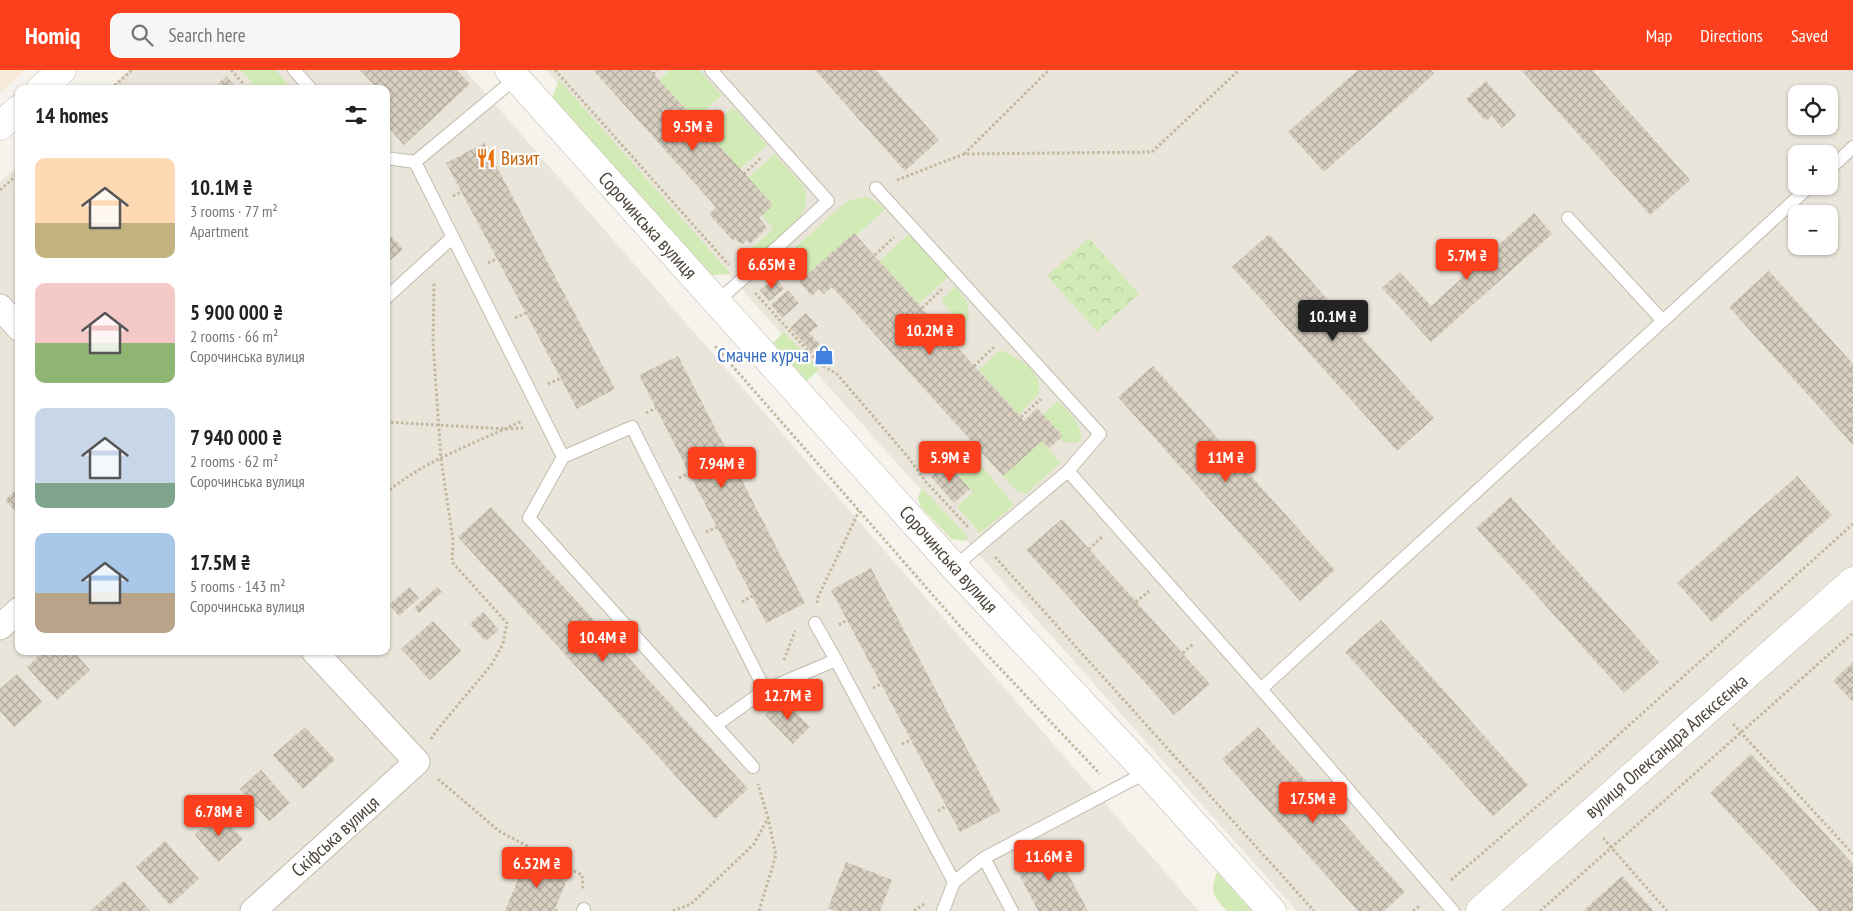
<!DOCTYPE html>
<html lang="en">
<head>
<meta charset="utf-8">
<style>
	body { margin:0; font-family:"PT Sans Narrow",sans-serif; background:#f6f6f6; color:#222; height:100vh; display:flex; flex-direction:column; font-size:19px; white-space:nowrap }
	* { box-sizing:border-box; margin:0 }
	p { font-size:16px; color:#767676 }
	.icon { flex:none; width:28px; height:28px; fill:none; stroke:currentColor; stroke-width:2; stroke-linecap:round; stroke-linejoin:round }
	.map { position:relative; flex:1; overflow:hidden }
	.sheet { position:absolute; left:15px; top:15px; width:375px; height:570px; display:flex; flex-direction:column; background:#fff; border-radius:10px; box-shadow:0 1px 4px #0004 }
	.sheet>* { flex:none }
	.tools { position:absolute; left:1788px; top:15px; display:grid; gap:10px }
	.tools a { display:grid; place-items:center; width:50px; height:50px; border-radius:10px; background:#fff; box-shadow:0 1px 4px #0004; font-size:25px }
	.price { position:absolute; translate:-50% -42px; padding:0 11px; border-radius:5px; background:#fc3f1d; color:#fff; font-size:16px; line-height:32px; filter:drop-shadow(0 1px 2px #0008) }
	.price::after { content:''; position:absolute; left:50%; top:30px; width:15px; height:11px; margin-left:-8px; background:inherit; clip-path:polygon(0 0,100% 0,50% 100%) }
	.price.active { background:#222; color:#fff }
	ul { padding:0; list-style:none }
	li { display:flex; align-items:center; gap:15px; height:125px; padding:0 20px }
	li span { display:grid; place-items:center; flex:none; width:140px; height:100px; border-radius:10px; color:#555 }
	li>.icon { margin-inline-start:auto }
	span .icon { width:60px; height:60px; fill:#fffc; stroke-width:1 }
	li b { font-size:21px }
	h2 { display:flex; justify-content:space-between; align-items:center; height:60px; padding:0 20px; font-size:21px }
	header { display:flex; align-items:center; gap:30px; box-sizing:border-box; height:70px; padding:0 25px; background:#fc3f1d; color:#fff }
	header strong { font-size:24px }
	nav { display:flex; gap:28px; margin-inline-start:auto; font-size:18px }
	.search { width:350px; height:45px; background:#f6f6f6; display:flex; align-items:center; gap:12px; box-sizing:border-box; padding:0 18px; border-radius:10px; color:#767676; font-size:19px }
	.map>svg:first-child { display:block }
	.residential { fill:#eae5da; fill-rule:evenodd }
	.commercial { fill:#f7ead8 }
	.grass { fill:#d2eab5 }
	.forest { fill:url(#forest-crowns) }
	.building { fill:url(#building-cross-hatch) }
	.lines { fill:none; stroke-linecap:round; stroke-linejoin:round }
	.service-casing { stroke:#c2bbae; stroke-width:14 }
	.minor-casing { stroke:#c2bbae; stroke-width:27 }
	.tertiary-casing { stroke:#c2bbae; stroke-width:29 }
	.path { stroke:#c4b79f; stroke-width:3; stroke-dasharray:2.5 2.5; stroke-linecap:butt }
	.service { stroke:#fff; stroke-width:12 }
	.minor { stroke:#fff; stroke-width:25 }
	.tertiary { stroke:#fff; stroke-width:28 }
	.labels { text-anchor:middle; dominant-baseline:central; stroke-width:4.5; stroke-linejoin:round; paint-order:stroke }
	.food-label { font-size:19px; fill:#c56008; stroke:#fff; text-anchor:start }
	.street-label { font-size:19px; fill:#4b4439; stroke:#fff }
	.shop-label { font-size:19px; fill:#366cbe; stroke:#fff; text-anchor:end }
</style>
</head>
<body>
<header>
<strong>Homiq</strong>
<div class="search"><svg class="icon" aria-label="search" viewBox="0 0 24 24"><circle cx="10" cy="10" r="6"/><path d="M15 15l6 6"/></svg>Search here</div>
<nav><a>Map</a><a>Directions</a><a>Saved</a></nav>
</header>
<div class="map">
<svg width="1853" height="841" viewBox="0 0 1853 841">
	<defs>
		<pattern id="forest-crowns" width="20" height="18" patternUnits="userSpaceOnUse" patternTransform="scale(1.25)"><rect width="20" height="18" fill="#d2eab5"/><path d="M2 6a3 3 0 1 1 6 0M12 15a3 3 0 1 1 6 0" fill="none" stroke="#b6ca9c"/></pattern>
		<pattern id="building-cross-hatch" width="8" height="8" patternUnits="userSpaceOnUse" patternTransform="scale(1.25)"><rect width="8" height="8" fill="#d8cfc1"/><path d="M0 0l8 8M0 8l8-8" fill="none" stroke="#b1aa9e"/></pattern>
	</defs>
	<rect width="100%" height="100%" fill="#f6f3ec"/>
	<path class="residential" d="M129,0H465L1199,841H0V112L19,96V581H386V19H108Z
		M546,0H1853V841H1297ZM1796,24H1829V56H1796ZM1796,84H1829V116H1796ZM1796,144H1829V176H1796Z"/>
	<path class="commercial" d="M0,0H25L0,23Z"/>
	<path class="grass" d="M241,0H275L288,14L290,19H257Z
		M670,0H699L722,25L695,50L659,10Z
		M559,10L731,204L712,205L553,29V25Z
		M733,37L767,75L740,99L706,62Z
		M775,84L803,116C817,146 778,168 759,185L752,178L773,159L762,145L748,108Z
		M867,127L886,138L857,165L854,163L799,212L780,191L844,134L851,130Z
		M909,164L948,207L919,234L879,191Z
		M955,216C967,230 974,240 964,257L941,231Z
		M784,262L819,299L807,311L773,273Z
		M1000,280C1017,287 1043,301 1039,323L1019,345L979,300Z
		M1058,331C1069,343 1082,352 1081,370L1076,373L1063,372L1043,344Z
		M1042,371L1060,393L1026,424L1017,421L1003,406Z
		M973,393L980,394L1014,435L980,463L957,437L973,422L958,406Z
		M922,418L968,467L964,471L951,469L920,436L918,427Z
		M1217,802L1252,841H1227C1212,825 1210,823 1217,802Z"/>
	<path class="forest" d="M1089,168L1139,224L1097,261L1047,206Z"/>
	<path class="building" d="M360,0H457L470,14L404,75L386,55V19H373L376,17Z
		M596,0H650L773,135L759,148L767,158L750,174L747,170L744,173L741,174L737,171L736,168L733,171L709,144L716,137L594,1Z
		M815,0H876L939,70L905,101Z
		M1358,0H1431L1434,4L1324,102L1288,62Z
		M1521,0H1592L1690,110L1650,145Z
		M226,6L238,19H213Z
		M1486,11L1516,45L1502,58L1492,46L1486,51L1466,29Z
		M484,73L615,319L577,339L446,93Z
		M1534,143L1552,164L1431,272L1382,218L1400,202L1431,236Z
		M386,161L403,179L386,194Z
		M854,163L1024,351L1037,338L1063,366L1049,378L1042,371L1003,406L832,217L824,224L819,219L812,226L799,212Z
		M1269,164L1434,348L1397,381L1232,197Z
		M1769,201L1853,294V375L1729,237Z
		M776,208L784,219L769,231L760,220Z
		M788,220L799,233L782,248L771,235Z
		M806,243L818,256L809,263L820,274L812,282L790,258Z
		M678,286L805,533L766,553L639,305Z
		M1153,296L1335,500L1300,531L1118,327Z
		M947,393L970,419L954,433L931,407Z
		M1797,406L1832,445L1712,552L1677,513Z
		M19,417V446L5,430Z
		M1511,427L1659,592L1624,623L1476,458Z
		M491,437L748,719L715,749L458,467Z
		M1062,449L1210,614L1174,645L1026,480Z
		M871,498L1000,741L960,762L831,520Z
		M409,517L419,528L399,546L389,535Z
		M437,517L442,522L419,543L414,538Z
		M483,542L499,560L486,571L470,554Z
		M1381,550L1528,715L1493,746L1345,582Z
		M433,551L461,581L430,610L401,579Z
		M44,581H73L90,600L57,630L27,597Z
		M1853,592V632L1833,611Z
		M17,604L42,632L14,657L0,641V619Z
		M782,628L810,657L793,674L765,645Z
		M305,657L335,690L303,719L273,685Z
		M1258,657L1405,822L1384,841H1358L1222,689Z
		M1751,684L1853,794V841H1819L1710,723Z
		M261,700L290,733L269,751L240,719Z
		M219,743L243,769L218,792L195,765Z
		M165,771L199,809L170,835L136,797Z
		M1052,774L1088,841H1038L1014,794Z
		M526,790L568,807L554,841H505Z
		M846,792L892,810L880,841H835L828,838Z
		M1622,806L1654,841H1583Z
		M124,811L150,841H90Z"/>
	<g class="lines">
		<defs>
			<path id="service" d="M294,0L311,19
				M711,0L828,131L717,232
				M516,8L415,92L563,387L529,448L753,697
				M386,88L415,92
				M1829,100L1853,77
				M876,118L1100,364L1068,401L1261,619L1453,841
				M1568,148L1663,251
				M386,228L453,167
				M563,387L632,357L765,620
				M954,497L1068,401
				M815,553L836,590
				M1261,619L1810,116
				M716,655L765,620L836,590L954,812L943,841
				M954,812L984,788
				M583,841L584,839
				M1012,841L984,788L1147,702"/>
			<path id="minor" d="M0,237L19,258
				M0,557L19,540
				M253,841L417,692L314,581"/>
			<path id="tertiary" d="M509,0L954,497L1147,702L1272,841
				M41,19L62,0
				M0,56L19,39
				M1480,841L1853,511"/>
		</defs>
		<use href="#service" class="service-casing"/>
		<use href="#minor" class="minor-casing"/>
		<use href="#tertiary" class="tertiary-casing"/>
		<path class="path" d="M231,0L248,19
			M555,0L729,195
			M653,4L657,0
			M111,19L132,0
			M700,55L718,39
			M964,84L1049,0
			M744,104L762,87
			M897,110L964,84L1152,82L1239,0
			M0,120L19,103
			M453,126L461,122
			M875,185L894,167
			M488,193L497,189
			M755,223L820,294L837,304L908,387L926,412L969,458
			M922,238L942,219
			M515,248L526,243
			M715,276L959,555L1100,704
			M974,296L994,277
			M548,314L561,308
			M646,343L656,338
			M1021,347L1041,329
			M386,352L506,359L525,358
			M679,408L690,403
			M386,423C423,391 478,372 522,351
			M706,462L717,457
			M1089,479L1102,467
			M995,487L1314,841
			M742,532L752,526
			M1136,532L1149,521
			M817,533L818,527L859,441
			M839,555L847,550
			M1183,583L1193,574
			M784,590L795,561
			M873,618L881,614
			M1733,654L1853,784
			M431,669L437,660L492,594L503,574L507,553L452,492L453,470L441,389L433,273L434,212
			M902,674L911,670
			M438,709L499,761L582,805L583,820
			M938,741L946,736
			M1603,768L1667,841
			M1451,810L1576,703L1853,454
			M555,840L557,841
			M673,841L691,834L754,774L768,748L758,714
			M759,841L776,785L768,748
			M914,841L924,834
			M1413,841L1421,835
			M1540,841L1853,563"/>
		<use href="#service" class="service"/>
		<use href="#minor" class="minor"/>
		<use href="#tertiary" class="tertiary"/>
	</g>
	<defs>
		<symbol id="restaurant-bare" viewBox="-9 -9 18 18"><path d="M-5-6h1v4h1v-4h1v4h1v-4h1v5L-1.5 .5V6h-2V.5L-5-1ZM5-6V6H3V1.5H1.5Q1.5-4 5-6Z" fill="#e8710a" stroke="#fff" stroke-width="2.5" paint-order="stroke"/></symbol>
		<symbol id="shop-bare" viewBox="-9 -9 18 18"><path d="M-5-2.5h2.3a2.7 3.5 0 0 1 5.4 0H5L5.5 6h-11ZM-1.5-2.5h3a1.5 2.3 0 0 0-3 0Z" fill="#3f7fe0" stroke="#fff" stroke-width="2.5" paint-order="stroke"/></symbol>
	</defs>
	<g fill-rule="evenodd">
		<use href="#restaurant-bare" x="472" y="74" width="28" height="28"/>
		<use href="#shop-bare" x="810" y="271" width="28" height="28"/>
	</g>
	<g class="labels">
		<g class="food-label">
			<text x="501" y="88">Визит</text>
		</g>
		<g class="street-label">
			<text transform="translate(648 155) rotate(48)">Сорочинська вулиця</text>
			<text transform="translate(949 489) rotate(48)">Сорочинська вулиця</text>
			<text transform="translate(1666 676) rotate(-41)">вулиця Олександра Алєксєєнка</text>
			<text transform="translate(335 766) rotate(-42)">Скіфська вулиця</text>
		</g>
		<g class="shop-label">
			<text x="809" y="285">Смачне курча</text>
		</g>
	</g>
</svg>
<div class="tools">
<a><svg class="icon" aria-label="locate" viewBox="0 0 24 24"><circle cx="12" cy="12" r="6"/><path d="M12 2v4M12 18v4M2 12h4M18 12h4"/></svg></a>
<a>+</a>
<a>−</a>
</div>
<b class="price" style="left:693px;top:82px">9.5M ₴</b>
<b class="price" style="left:1467px;top:211px">5.7M ₴</b>
<b class="price" style="left:772px;top:220px">6.65M ₴</b>
<b class="price active" style="left:1333px;top:272px">10.1M ₴</b>
<b class="price" style="left:930px;top:286px">10.2M ₴</b>
<b class="price" style="left:950px;top:413px">5.9M ₴</b>
<b class="price" style="left:1226px;top:413px">11M ₴</b>
<b class="price" style="left:722px;top:419px">7.94M ₴</b>
<b class="price" style="left:603px;top:593px">10.4M ₴</b>
<b class="price" style="left:788px;top:651px">12.7M ₴</b>
<b class="price" style="left:1313px;top:754px">17.5M ₴</b>
<b class="price" style="left:219px;top:767px">6.78M ₴</b>
<b class="price" style="left:1049px;top:812px">11.6M ₴</b>
<b class="price" style="left:537px;top:819px">6.52M ₴</b>
<section class="sheet">
<h2>14 homes<svg class="icon" aria-label="filters" viewBox="0 0 24 24"><path d="M4 7h16M4 17h16"/><circle cx="9" cy="7" r="2"/><circle cx="15" cy="17" r="2"/></svg></h2>
<ul>
<li><span style="background:linear-gradient(#ffd9b3 65%,#c2b280 0)"><svg class="icon" aria-label="home" viewBox="0 0 24 24"><path d="M3 11l9-7 9 7M6 9v11h12V9"/></svg></span><div><b>10.1M ₴</b><p>3 rooms · 77 m²</p><p>Apartment</p></div></li>
<li><span style="background:linear-gradient(#f6c9c9 60%,#8fb573 0)"><svg class="icon" aria-label="home" viewBox="0 0 24 24"><path d="M3 11l9-7 9 7M6 9v11h12V9"/></svg></span><div><b>5 900 000 ₴</b><p>2 rooms · 66 m²</p><p>Сорочинська вулиця</p></div></li>
<li><span style="background:linear-gradient(#c9d6e8 75%,#7fa58c 0)"><svg class="icon" aria-label="home" viewBox="0 0 24 24"><path d="M3 11l9-7 9 7M6 9v11h12V9"/></svg></span><div><b>7 940 000 ₴</b><p>2 rooms · 62 m²</p><p>Сорочинська вулиця</p></div></li>
<li><span style="background:linear-gradient(#a9c7e8 60%,#b9a48a 0)"><svg class="icon" aria-label="home" viewBox="0 0 24 24"><path d="M3 11l9-7 9 7M6 9v11h12V9"/></svg></span><div><b>17.5M ₴</b><p>5 rooms · 143 m²</p><p>Сорочинська вулиця</p></div></li>
</ul>
</section>
</div>
</body>
</html>
